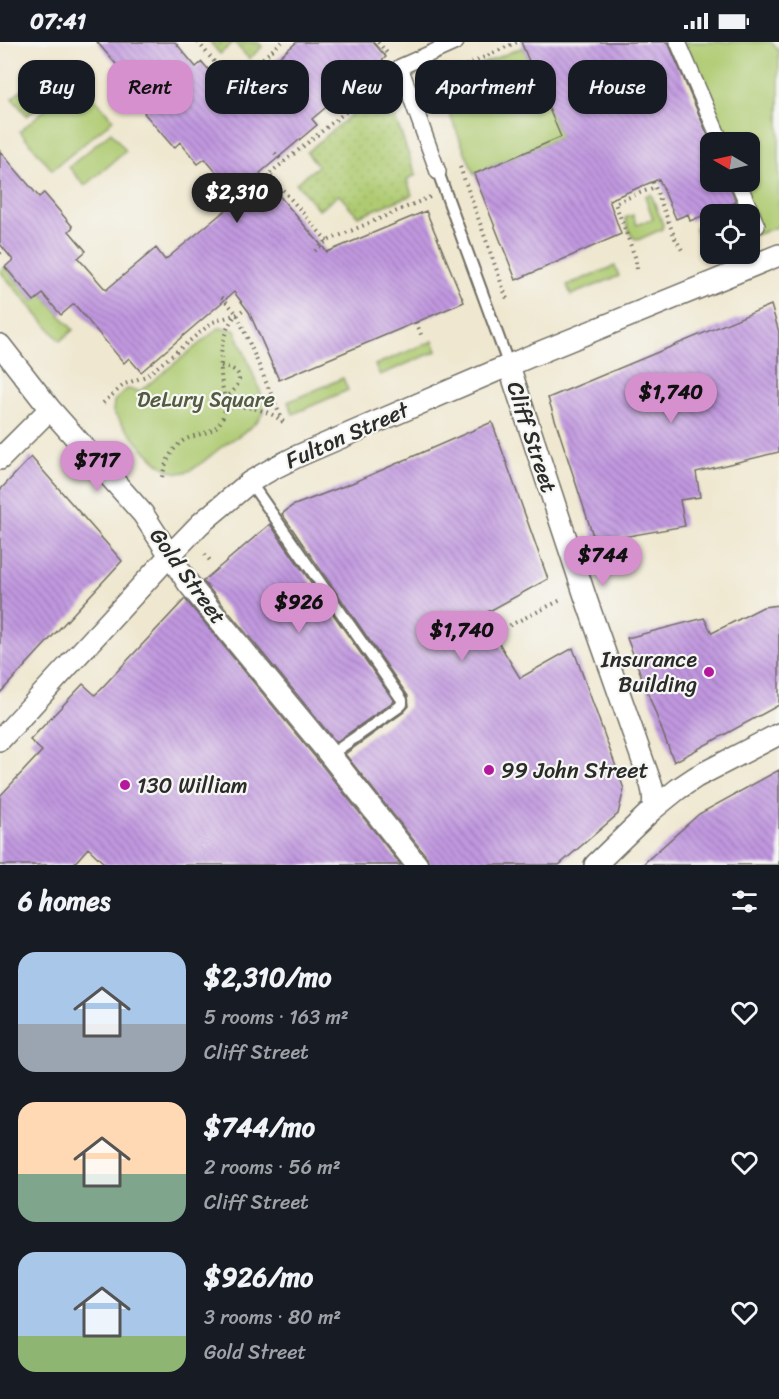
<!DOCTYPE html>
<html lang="en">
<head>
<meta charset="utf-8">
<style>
	body { margin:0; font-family:Sriracha,sans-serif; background:#242831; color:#f1f3f6; height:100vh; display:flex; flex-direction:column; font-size:22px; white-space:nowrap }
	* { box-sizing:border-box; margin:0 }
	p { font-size:20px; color:#9ea1a6 }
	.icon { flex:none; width:33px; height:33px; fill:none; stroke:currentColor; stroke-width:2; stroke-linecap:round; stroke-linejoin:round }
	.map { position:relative; height:823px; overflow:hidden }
	.side { display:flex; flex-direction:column; background:#171b24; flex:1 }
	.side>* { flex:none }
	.top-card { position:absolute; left:18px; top:18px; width:744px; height:54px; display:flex; gap:12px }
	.needle { width:39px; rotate:279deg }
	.controls { position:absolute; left:700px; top:90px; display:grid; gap:12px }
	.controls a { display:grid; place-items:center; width:60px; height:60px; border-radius:12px; background:#171b24; box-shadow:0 2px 4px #0004; font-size:30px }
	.price { position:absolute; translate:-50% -51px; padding:0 14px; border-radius:21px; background:#d690ce; color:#111; font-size:20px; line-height:39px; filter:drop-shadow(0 2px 3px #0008) }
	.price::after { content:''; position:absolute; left:50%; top:36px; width:18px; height:14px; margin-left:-9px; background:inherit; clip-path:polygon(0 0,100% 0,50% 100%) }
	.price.active { background:#222; color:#fff }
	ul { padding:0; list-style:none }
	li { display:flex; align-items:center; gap:18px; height:150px; padding:0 18px }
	li span { display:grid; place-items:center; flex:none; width:168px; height:120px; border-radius:18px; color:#555 }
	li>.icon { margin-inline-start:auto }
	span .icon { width:72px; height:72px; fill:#fffc; stroke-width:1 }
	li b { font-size:26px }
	h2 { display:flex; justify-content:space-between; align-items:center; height:72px; padding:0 18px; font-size:26px }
	.chip { padding:0 21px; border-radius:18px; background:#171b24; box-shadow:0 2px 4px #0004; font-size:21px; line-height:54px }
	.chip.active { background:#d690ce; color:#111 }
	.status { display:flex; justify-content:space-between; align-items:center; height:42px; padding:0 30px; background:#171b24; direction:ltr }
	.status svg { height:16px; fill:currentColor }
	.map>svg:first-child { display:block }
	.grass { fill:url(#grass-dots); stroke:#6d7b4e; stroke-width:1.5 }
	.green { fill:#afcb72; stroke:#6d7b4e; stroke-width:1.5 }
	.building { fill:url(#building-back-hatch) }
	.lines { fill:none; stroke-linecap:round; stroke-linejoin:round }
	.service-casing { stroke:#706d64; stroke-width:14 }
	.pedestrian-casing { stroke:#706d64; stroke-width:18 }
	.minor-casing { stroke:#706d64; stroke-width:24 }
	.path { stroke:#706d64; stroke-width:4; stroke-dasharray:1.5 4.5; stroke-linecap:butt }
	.service { stroke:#fff; stroke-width:10 }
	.pedestrian { stroke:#fff; stroke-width:15 }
	.minor { stroke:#fff; stroke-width:21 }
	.poi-dot { fill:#b5179e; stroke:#f6f6f2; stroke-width:2 }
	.labels { text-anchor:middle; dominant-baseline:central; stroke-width:4.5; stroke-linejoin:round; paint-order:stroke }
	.park-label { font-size:22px; fill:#535b40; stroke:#f6f6f2 }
	.street-label { font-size:22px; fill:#2b2b2b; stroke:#f6f6f2 }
	.poi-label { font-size:22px; fill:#2b2b2b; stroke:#f6f6f2; text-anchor:start }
</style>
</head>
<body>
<div class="status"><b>07:41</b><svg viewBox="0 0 49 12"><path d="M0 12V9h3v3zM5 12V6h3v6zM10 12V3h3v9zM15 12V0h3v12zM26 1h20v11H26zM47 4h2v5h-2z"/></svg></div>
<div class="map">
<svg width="779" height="823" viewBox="0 0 779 823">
	<defs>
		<pattern id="grass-dots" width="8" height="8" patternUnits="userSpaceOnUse" patternTransform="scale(1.5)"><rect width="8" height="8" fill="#afcb72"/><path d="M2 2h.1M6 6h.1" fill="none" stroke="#97ae63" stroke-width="1.8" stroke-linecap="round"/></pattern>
		<pattern id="building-back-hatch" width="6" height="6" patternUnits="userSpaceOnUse" patternTransform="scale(1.5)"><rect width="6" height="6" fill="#c198e0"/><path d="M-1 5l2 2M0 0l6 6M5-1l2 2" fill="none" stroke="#9d7cb6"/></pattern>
	</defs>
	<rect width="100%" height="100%" fill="#f6f6f2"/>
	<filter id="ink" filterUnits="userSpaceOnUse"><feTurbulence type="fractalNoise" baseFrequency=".0167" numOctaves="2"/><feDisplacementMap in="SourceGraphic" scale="12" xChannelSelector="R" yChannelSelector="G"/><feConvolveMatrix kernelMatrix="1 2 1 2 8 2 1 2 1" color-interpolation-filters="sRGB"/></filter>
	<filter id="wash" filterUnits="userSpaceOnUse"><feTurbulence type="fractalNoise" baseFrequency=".008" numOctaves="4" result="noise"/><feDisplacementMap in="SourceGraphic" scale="24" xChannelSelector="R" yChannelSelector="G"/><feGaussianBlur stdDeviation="1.35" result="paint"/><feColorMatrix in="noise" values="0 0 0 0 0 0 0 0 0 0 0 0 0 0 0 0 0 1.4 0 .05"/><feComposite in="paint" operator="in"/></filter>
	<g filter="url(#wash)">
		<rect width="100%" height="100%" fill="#efe7cf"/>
		<path class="grass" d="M210,0H258L262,5L249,17L234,0L220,12Z
			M369,58L378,69L391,64L416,133L407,137L412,153L358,174L339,153L319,168L296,141L318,124L307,110Z"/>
		<path class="green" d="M675,0H771L779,9V184L756,193L751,179L750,172H728L745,165L734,140H750V100H718Z
			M523,5L561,95L474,132L437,41Z
			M53,21L68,40L27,74L12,56Z
			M80,38L113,78L52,128L20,89Z
			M111,90L126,109L85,144L69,125Z
			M651,152L663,183L662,187L638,198C629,196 628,184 625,176L633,173L637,183L653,177L645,154Z
			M711,180V195L700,199L695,187Z
			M615,224L619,234L571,253L567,243Z
			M5,225L34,259L43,252L73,288L60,299L0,229Z
			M219,286L235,288L262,354L264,368C257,385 237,394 223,404C213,411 200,424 189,429C183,431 176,431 171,429C154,423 125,385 113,370L114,359L127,347L140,349Z
			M433,299L437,309L380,333L375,323Z
			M343,336L348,348L293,372L288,360Z"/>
		<g id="blocks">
			<path class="building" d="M97,0H175L196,25L202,20L232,55L297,0H373L386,15L312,77L317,83L260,131L327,210L426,169L464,260L279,338L249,270L234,250L141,330L129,316L124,321L74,262L61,273L43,252L34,259L5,225L13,218L0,202V109L39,155L44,151L73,185L69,189L86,209L78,216L106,248L156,206L165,218L239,157L205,117L198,122L180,100L174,106L144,71L150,65L132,43L133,42Z
				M521,0H668L711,101V140H728L736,160L690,179L688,172L676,177L659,137L609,158L621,192L516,238L474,132L561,95Z
				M771,263L779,290V410L696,430L700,455L680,458L685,484L595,500L548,356Z
				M492,380L548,537L482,573L520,636L573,606L624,747L618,772L559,823H429L427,815L345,712L404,670L409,664L408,654L282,472L292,464L352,441Z
				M31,415L122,519L0,651V448Z
				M270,482L394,659L336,700L203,539Z
				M185,557L320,721L401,823H106L88,806L73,823H0V754L42,709L30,698L83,642L95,653Z
				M779,563V663L674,720L627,596L704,576L712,591L763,565Z
				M779,728V823H642L699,772Z"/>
		</g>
	</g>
	<g filter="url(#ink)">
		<use href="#blocks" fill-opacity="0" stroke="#706d64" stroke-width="1.5"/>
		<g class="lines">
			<defs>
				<path id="service" d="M438,130L509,324
					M250,440L402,658V662L399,665L330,713"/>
				<path id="pedestrian" d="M678,0L721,100
					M438,130L400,25L456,0
					M738,140L757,184"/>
				<path id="minor" d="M0,303L50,367L143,472L188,541L330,713L417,823
					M509,324L585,554L651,742C654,752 655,759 652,768
					M0,417L50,367
					M0,698L171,512L200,482L250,440L274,426L298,414L379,379L526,316L779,213
					M595,823L652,768L678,747L696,735L779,692"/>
			</defs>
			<use href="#service" class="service-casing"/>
			<use href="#pedestrian" class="pedestrian-casing"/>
			<use href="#minor" class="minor-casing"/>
			<path class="path" d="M198,0L220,27L226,47L235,64
				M378,0L387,11
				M428,41L517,0
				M226,47L282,0
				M275,111L284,120
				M460,125L508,260
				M653,140L675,196L682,208
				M327,199L269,132L384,39
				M315,209L327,199L430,155
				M0,211L4,207
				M637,227L635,215L615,161L655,145
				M222,255L237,272L283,380
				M416,280L422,295
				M221,324C225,325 229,325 232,327C247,334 235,350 225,355
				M103,361L125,342L146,334L213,280L237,272L246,266
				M225,364C248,365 264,365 283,380
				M162,435C165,423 169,411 179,402C193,389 217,395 223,374C227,363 224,353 222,342C219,320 220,289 237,272
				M205,512L211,520
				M488,594L561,558
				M100,823L103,820"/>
			<use href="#service" class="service"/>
			<use href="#pedestrian" class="pedestrian"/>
			<use href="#minor" class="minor"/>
		</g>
	</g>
	<g class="poi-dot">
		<circle cx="709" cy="630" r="6"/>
		<circle cx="489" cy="728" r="6"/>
		<circle cx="125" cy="743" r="6"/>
	</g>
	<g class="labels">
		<g class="park-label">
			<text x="206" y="357">DeLury Square</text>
		</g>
		<g class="street-label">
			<text transform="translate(347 393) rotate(-24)">Fulton Street</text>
			<text transform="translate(532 395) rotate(72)">Cliff Street</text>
			<text transform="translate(188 534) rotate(54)">Gold Street</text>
		</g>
		<g class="poi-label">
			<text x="697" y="617" text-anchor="end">Insurance<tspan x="697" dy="25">Building</tspan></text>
			<text x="501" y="728">99 John Street</text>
			<text x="137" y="743">130 William</text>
		</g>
	</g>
</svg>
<div class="controls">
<a><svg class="needle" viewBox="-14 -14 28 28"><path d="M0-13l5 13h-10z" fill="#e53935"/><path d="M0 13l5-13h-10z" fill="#9ea1a6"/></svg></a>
<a><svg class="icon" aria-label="locate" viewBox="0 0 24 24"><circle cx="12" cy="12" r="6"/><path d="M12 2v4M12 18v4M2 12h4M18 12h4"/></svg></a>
</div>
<b class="price active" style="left:237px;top:182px">$2,310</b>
<b class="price" style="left:671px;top:382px">$1,740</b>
<b class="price" style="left:97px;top:450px">$717</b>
<b class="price" style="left:603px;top:545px">$744</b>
<b class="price" style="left:299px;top:592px">$926</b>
<b class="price" style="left:462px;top:620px">$1,740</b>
<div class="top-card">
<a class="chip">Buy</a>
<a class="chip active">Rent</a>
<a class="chip">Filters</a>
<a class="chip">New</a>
<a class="chip">Apartment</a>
<a class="chip">House</a>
</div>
</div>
<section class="side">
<h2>6 homes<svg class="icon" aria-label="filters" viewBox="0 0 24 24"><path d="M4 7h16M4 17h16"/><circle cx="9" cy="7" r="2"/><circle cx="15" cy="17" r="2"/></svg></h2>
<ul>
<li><span style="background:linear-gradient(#a9c7e8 60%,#9aa5b1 0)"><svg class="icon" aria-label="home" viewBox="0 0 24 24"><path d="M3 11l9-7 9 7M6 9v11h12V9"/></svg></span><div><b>$2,310/mo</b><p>5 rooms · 163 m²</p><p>Cliff Street</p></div><svg class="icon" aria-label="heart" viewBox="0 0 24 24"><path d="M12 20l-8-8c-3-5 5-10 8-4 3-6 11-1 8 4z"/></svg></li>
<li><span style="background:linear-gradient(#ffd9b3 60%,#7fa58c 0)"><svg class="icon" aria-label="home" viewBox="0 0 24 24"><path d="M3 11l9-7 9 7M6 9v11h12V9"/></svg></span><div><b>$744/mo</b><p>2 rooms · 56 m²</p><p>Cliff Street</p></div><svg class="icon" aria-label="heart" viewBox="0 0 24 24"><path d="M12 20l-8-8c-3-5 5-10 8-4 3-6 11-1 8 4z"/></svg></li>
<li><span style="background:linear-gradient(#a9c7e8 70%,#8fb573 0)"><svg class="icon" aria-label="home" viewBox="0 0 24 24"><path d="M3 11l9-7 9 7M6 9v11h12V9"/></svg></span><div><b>$926/mo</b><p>3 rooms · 80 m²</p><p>Gold Street</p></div><svg class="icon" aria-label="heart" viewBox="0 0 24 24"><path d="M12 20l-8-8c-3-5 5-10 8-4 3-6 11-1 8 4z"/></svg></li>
</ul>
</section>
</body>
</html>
